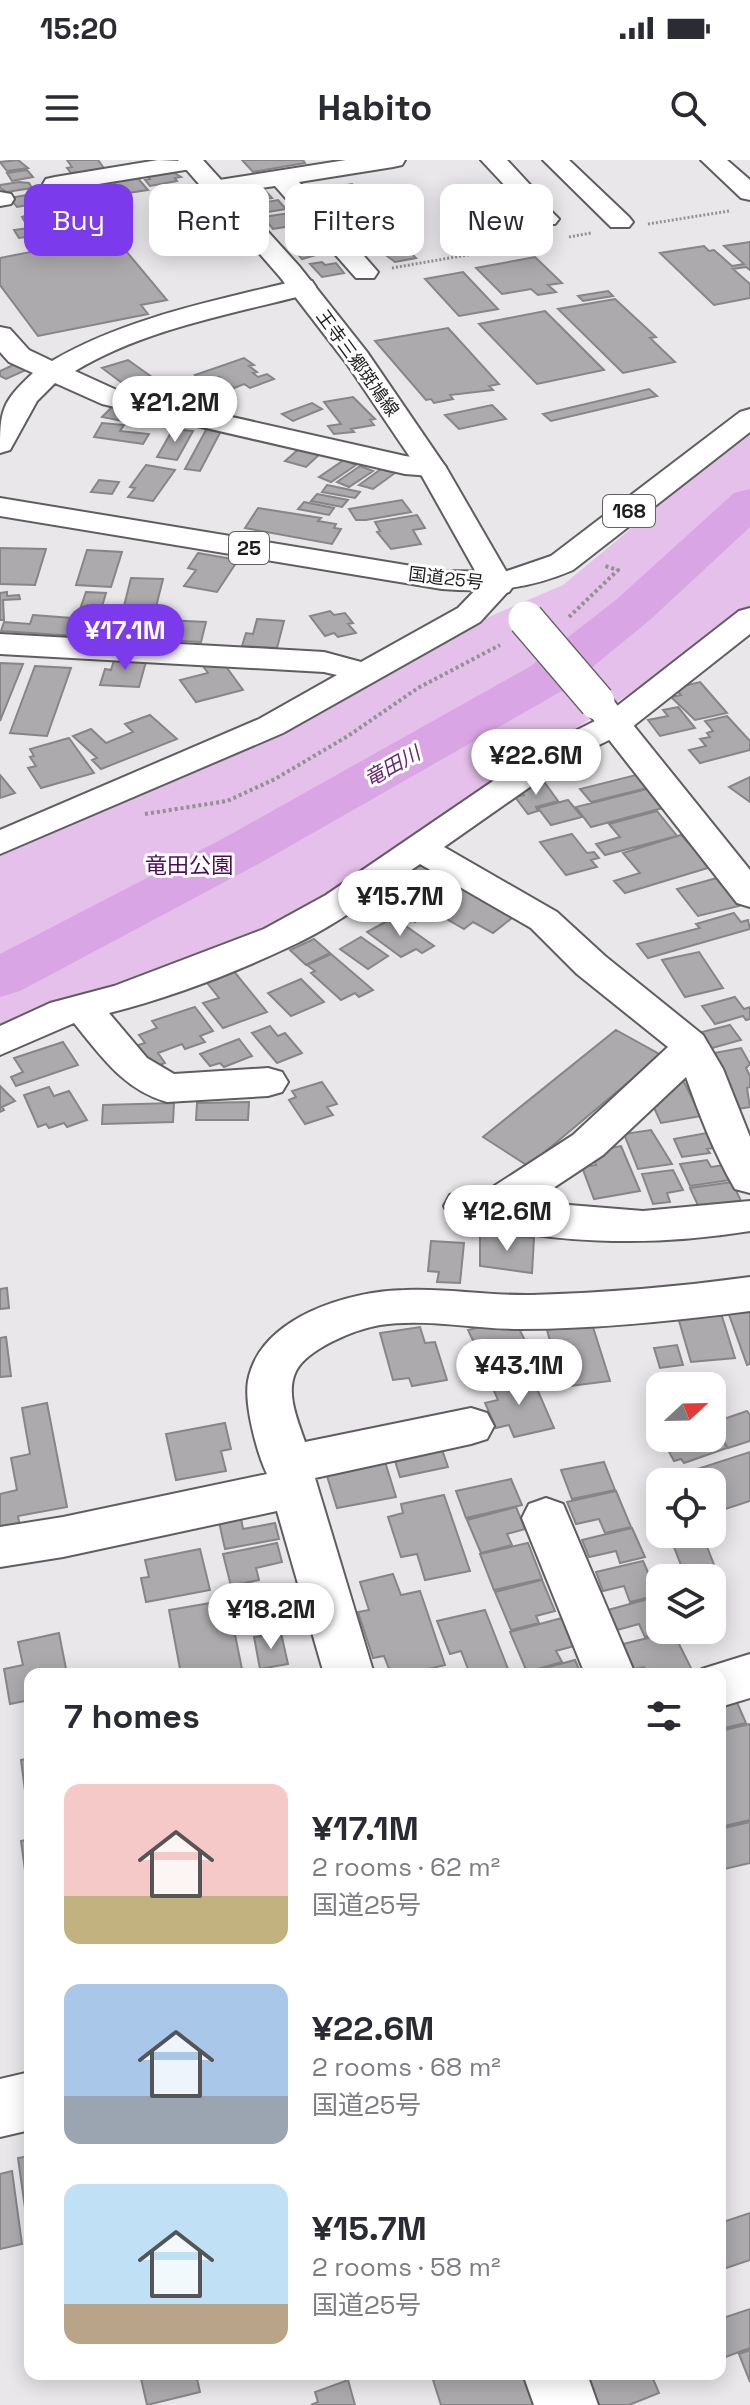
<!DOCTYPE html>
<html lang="en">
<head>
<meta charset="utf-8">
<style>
	body { margin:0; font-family:"Space Grotesk","Noto Sans JP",sans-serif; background:#f2f2f3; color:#2b2b33; height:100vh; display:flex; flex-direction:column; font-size:30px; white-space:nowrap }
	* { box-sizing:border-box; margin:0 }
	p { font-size:26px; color:#7c7c81 }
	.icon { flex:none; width:44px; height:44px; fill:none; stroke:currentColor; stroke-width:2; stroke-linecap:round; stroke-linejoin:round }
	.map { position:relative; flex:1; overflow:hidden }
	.details { position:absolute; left:24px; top:1508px; width:702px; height:712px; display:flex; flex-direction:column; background:#fff; border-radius:16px; box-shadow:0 4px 20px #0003 }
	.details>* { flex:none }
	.hud { position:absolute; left:24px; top:24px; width:702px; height:72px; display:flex; gap:16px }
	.needle { width:52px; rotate:68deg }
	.fabs { position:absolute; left:646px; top:1212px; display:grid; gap:16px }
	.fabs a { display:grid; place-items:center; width:80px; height:80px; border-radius:16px; background:#fff; box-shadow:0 4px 20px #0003; font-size:40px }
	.price { position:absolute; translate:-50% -68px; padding:0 18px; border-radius:28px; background:#fff; color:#222; font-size:26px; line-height:52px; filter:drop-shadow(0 2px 4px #0008) }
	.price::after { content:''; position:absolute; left:50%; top:48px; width:24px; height:18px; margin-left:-12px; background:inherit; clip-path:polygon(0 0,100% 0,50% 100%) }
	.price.selected { background:#7c3aed; color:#fff }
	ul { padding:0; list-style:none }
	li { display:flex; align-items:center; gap:24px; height:200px; padding:0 40px }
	li span { display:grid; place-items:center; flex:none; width:224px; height:160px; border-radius:16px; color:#555 }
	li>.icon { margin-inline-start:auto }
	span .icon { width:96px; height:96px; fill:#fffc; stroke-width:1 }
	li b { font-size:34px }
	h2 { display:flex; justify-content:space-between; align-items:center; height:96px; padding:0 40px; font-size:34px }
	.chip { padding:0 28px; border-radius:16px; background:#fff; box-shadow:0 4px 20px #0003; font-size:28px; line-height:72px }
	.chip.selected { background:#7c3aed; color:#fff }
	.status { display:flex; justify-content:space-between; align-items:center; height:56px; padding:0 40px; background:#fff; direction:ltr }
	.status svg { height:22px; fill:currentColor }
	header { display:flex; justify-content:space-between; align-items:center; height:104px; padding:0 40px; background:#fff; font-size:36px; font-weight:600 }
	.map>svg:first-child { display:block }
	.green { fill:#e4c0ea }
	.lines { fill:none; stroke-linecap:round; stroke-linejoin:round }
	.river { fill:#daa5e4; fill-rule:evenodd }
	.building { fill:#acaaad; stroke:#878587; stroke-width:2 }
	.minor-casing { stroke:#5f5d60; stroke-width:4 }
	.major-casing { stroke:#5f5d60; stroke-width:4 }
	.highway-casing { stroke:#5f5d60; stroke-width:4 }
	.path-far1 { stroke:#929193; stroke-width:3; stroke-dasharray:2 2; stroke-linecap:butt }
	.path { stroke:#929193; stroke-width:4; stroke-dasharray:3 3; stroke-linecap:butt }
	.minor { fill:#fff; fill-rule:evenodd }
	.major { fill:#fff; fill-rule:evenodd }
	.highway { fill:#fff; fill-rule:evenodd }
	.highway-bridge-casing { stroke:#5f5d60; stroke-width:38; stroke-linecap:butt }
	.highway-bridge { stroke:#fff; stroke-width:35 }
	.labels { text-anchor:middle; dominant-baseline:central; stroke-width:6; stroke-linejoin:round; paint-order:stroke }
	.far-street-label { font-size:18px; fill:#1e1d1e; stroke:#fff }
	.shield { fill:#fff; stroke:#626162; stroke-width:2 }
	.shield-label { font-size:20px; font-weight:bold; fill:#1e1d1e }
	.far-water-label { font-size:20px; font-style:italic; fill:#642770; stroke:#fff }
	.park-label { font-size:22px; fill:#4d0c58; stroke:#fff }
</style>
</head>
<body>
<div class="status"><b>15:20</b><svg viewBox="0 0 49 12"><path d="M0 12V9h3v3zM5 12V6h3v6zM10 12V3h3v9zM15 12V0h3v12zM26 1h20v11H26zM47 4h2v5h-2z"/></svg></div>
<header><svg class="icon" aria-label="menu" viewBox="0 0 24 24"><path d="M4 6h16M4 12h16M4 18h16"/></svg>Habito<svg class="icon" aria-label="search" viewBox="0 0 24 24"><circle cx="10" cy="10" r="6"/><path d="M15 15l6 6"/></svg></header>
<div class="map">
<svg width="750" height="2245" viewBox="0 0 750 2245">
	<rect width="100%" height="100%" fill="#e9e7ea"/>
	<path class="green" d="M750,270V447L674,506L549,585L307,748L227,787L0,874V691L472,464L563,425Z"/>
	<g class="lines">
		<path class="river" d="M750,329V367L651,459L567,528L262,702L20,831L0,837V794L224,678L531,506L617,439L734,333Z"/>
	</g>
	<path class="building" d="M18,0L28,8L7,11L0,2Z
		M67,0H98L106,11L79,15L77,12L71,13L67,8L72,7Z
		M242,0H303L305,3L253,12Z
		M168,9L181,17L175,18L177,21L150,26L145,20L150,19L145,13Z
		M27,10L33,17L12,21L7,13Z
		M136,16L148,30L122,34L119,30L123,29L112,22Z
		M19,22L29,23L32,28L7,32L0,28V25Z
		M352,24L361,34L332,38L324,29Z
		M492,26L498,32L468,37L461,30Z
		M262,27L272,38L252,41L242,30Z
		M32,34L40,43L17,47L10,38Z
		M494,34L496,37H493L498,42L476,46L469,39Z
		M361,37L370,46L344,51L336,41Z
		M278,40L286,49L262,53L255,44Z
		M504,46L511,52L484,56L478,50Z
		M373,49L382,59L359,63L350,53Z
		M39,50L46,60L26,64L22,57Z
		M290,53L293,56H289L295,63L289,64L291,66L273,69L263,57Z
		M511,54L518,61L491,65L485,59Z
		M385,61L395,72L371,76L361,65Z
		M519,63L526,70L500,74L493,67Z
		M43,66L46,71L41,72L42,75L19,78L14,70Z
		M394,75L403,86L380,90L370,79Z
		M91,80L99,89L121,85L167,140L141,145L148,154L38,176L0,125V98Z
		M750,82V110L746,107L733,109L750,124V138L714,145L660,93L704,86L709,91L714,90L732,106L744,104L724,86Z
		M320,85L326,92L302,99L294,90Z
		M407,89L416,98L395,102L383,93Z
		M535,97L562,123L548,125L556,132L538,135L531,129L502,134L476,108Z
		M322,102L325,105L336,103L344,113L322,117L310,104Z
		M463,112L498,149L459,156L425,119Z
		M608,131L613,136L583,141L578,136Z
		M615,139L656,177L650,178L675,202L623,213L558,149Z
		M545,151L604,210L537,224L479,164Z
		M448,168L499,224L489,226L493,230L450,235L453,239L434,243L431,239L426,240L375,181Z
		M244,198L254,205L249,206L257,212L253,213L258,217L267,214L274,219L250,228L244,224L234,228L219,217L206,222L195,215Z
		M128,200L156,220L130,229L102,208Z
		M15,204L26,210L6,219L0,216V211Z
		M649,229L657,236L551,261L543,254Z
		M353,237L375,259L370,260L374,265L351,269L354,272L334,274L328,266L341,264L324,242Z
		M312,243L322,249L293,261L282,254Z
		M114,245L149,252L137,264L102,257Z
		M492,245L506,259L459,269L445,255Z
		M102,263L124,265L120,271L149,274L143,284L94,277Z
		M207,268L222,269L200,311L185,309Z
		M173,269L193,271L177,300L157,297Z
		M301,287L322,292L306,307L285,301Z
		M344,300L356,305L331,322L319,317Z
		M146,305L175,310L153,341L128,337L135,328L130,327Z
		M360,306L373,311L349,327L337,322Z
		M381,309L395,313L373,329L359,325Z
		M99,320L119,322L112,334L91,332Z
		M327,325L360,332L355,338L322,332Z
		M317,334L348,340L342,347L311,341Z
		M402,340L411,352L366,360H356L349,349Z
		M304,342L334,348L329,355L298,349Z
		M258,348L321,358L318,361L336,364L334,368L341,369L332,384L245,368Z
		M417,355L425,368L413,370L421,384L391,389L377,372L380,371L375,362Z
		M0,388L46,389L35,425L0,424Z
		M87,390L122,392L111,427L76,425Z
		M198,393L238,400L217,432L184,426L196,410L188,408Z
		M131,418L163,419L156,447L124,446Z
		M7,432V436L19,435L20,439L3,440L4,460H0V433Z
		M86,432L106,433L100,453L79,452Z
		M330,451L334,455L345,453L353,463L348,464L356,473L338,477L334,473L325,476L310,456Z
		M33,455L98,460L92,477L1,471L4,462L30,464Z
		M121,458L206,462L201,482L115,478Z
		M257,459L284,461L277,488L242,486L246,473L253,474Z
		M115,497L147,498L139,527L100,525L105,509L111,510Z
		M222,501L243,530L196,542L180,520L208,513L203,506Z
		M0,503L23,504L0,561Z
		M35,506L71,508L47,576L10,573Z
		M700,522L727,553L695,560L671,537L681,535L675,528Z
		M678,547L695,568L660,576L648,560L668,556L663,550Z
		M150,555L177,579L101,609L92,600L97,598L73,576L91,569L106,583L133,572L125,564Z
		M727,556L750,581V590L700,603L689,590L706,586L700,579L710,577L707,573L713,571L705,561Z
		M69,578L94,613L41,628L28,608L36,606L30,597L34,596L30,589Z
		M0,615L15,633L0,638Z
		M636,615L647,628L591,642L580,629Z
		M750,617V642L729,627Z
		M545,623L558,641L536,647L538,651L528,654L515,637L524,635L520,628Z
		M647,629L663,648L591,667L576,647Z
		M568,640L582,657L551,665L538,648Z
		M657,651L677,676L605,695L596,684L620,677L609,664Z
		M572,674L587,693L594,692L599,698L591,700L597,707L566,715L540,682Z
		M681,675L711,707L625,733L614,721L640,713L623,693Z
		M418,702L517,754L493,773L473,762L464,769L431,750L415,762L387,746L402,735L385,726Z
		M717,718L739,746L698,756L677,729Z
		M734,753L741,762L748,760L750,769L648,798L637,784L700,768L696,764Z
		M391,759L398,763L400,762L434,786L422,793L416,789L401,797L367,772Z
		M361,777L388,796L368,809L340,789Z
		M314,779L330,793L306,805L290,790Z
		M699,792L723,828L685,837L662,800Z
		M331,794L373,830L359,837L355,833L341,840L311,813L315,811L307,805Z
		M232,809L267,852L223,868L203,843L219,838L204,819Z
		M301,819L324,842L291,856L268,833Z
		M735,837L744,849L750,847V859L746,860L743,856L715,864L702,846Z
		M195,847L213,871L200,876L205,882L185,889L182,884L158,893L165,903L151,908L135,886L145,883L139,875L157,868L152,861Z
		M730,865L741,880L701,891L690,875Z
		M270,866L278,876L285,873L302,893L277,903L252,873Z
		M616,870L661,895L528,1006L483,977Z
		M239,879L252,896L224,907L220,903L210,906L200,894Z
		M63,882L78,905L16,926L11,917L23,912L14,898Z
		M741,888L750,904L746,908L750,916V927L747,928L750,947L727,951L698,896Z
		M322,922L337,944L327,947L333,955L305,964L289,940L296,937L292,931Z
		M684,922L701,956L661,963L650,939L666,937L661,926Z
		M0,926L15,941L2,947L4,950L0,952Z
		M49,927L54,936L69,931L87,960L67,967L64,963L49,968L46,964L38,967L24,935Z
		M249,942L248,960H196L197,943Z
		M174,943L173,962L102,964L103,945Z
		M651,970L672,1004L638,1009L624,974Z
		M712,972L719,987L707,989L710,993L682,997L674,979Z
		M621,986L640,1031L594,1039L582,1007L596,1005L591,991Z
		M707,1000L711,1007L724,1005L730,1020L690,1026L680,1004Z
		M673,1010L683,1030L667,1033L670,1042L653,1044L642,1014Z
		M732,1022L741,1041L718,1044L701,1052L690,1028Z
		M480,1074L534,1078L532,1113L480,1106Z
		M431,1081L464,1083L460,1123L437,1122L439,1112L428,1111Z
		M7,1128L9,1148L0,1149V1129Z
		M750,1143V1204L747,1205L726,1146Z
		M720,1150L735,1198L691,1202L677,1154Z
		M514,1159L533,1196L486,1208L468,1170Z
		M592,1164L610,1221L563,1227L547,1170Z
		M420,1167L425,1183L435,1182L447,1220L412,1226L409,1218L393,1220L380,1173Z
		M6,1177L11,1216L0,1217V1178Z
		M677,1185L683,1205L660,1208L654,1188Z
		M531,1215L554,1268L514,1277L509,1265L496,1268L485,1243L498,1240L491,1224Z
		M47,1243L67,1347L18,1356L20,1367L0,1370V1334L17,1330L11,1298L30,1294L22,1248Z
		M747,1251L750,1255V1281L728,1288L712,1263Z
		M225,1263L231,1289L221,1291L226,1311L176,1320L166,1274Z
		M712,1265L727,1288L684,1303L681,1299L674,1301L667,1288L674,1286L669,1278H712Z
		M438,1278L448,1307L400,1317L391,1288Z
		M381,1289L396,1337L337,1348L322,1300Z
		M750,1292V1341L713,1353L712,1322H694L688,1312Z
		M604,1302L615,1330L572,1339L561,1310Z
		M511,1319L522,1345L466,1358L456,1331Z
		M616,1331L631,1367L605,1373L599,1359L576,1364L567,1342Z
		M444,1335L470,1411L425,1420L417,1394L401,1397L388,1357L403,1353L401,1344Z
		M516,1347L525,1369L507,1374L512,1385L481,1393L467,1360Z
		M241,1358L243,1369L275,1363L279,1379L225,1389L219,1362Z
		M632,1368L645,1397L620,1403L616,1391L589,1397L582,1380Z
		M689,1374H702L725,1433L712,1435V1418H686L672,1382L691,1378Z
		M277,1383L282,1402L256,1408L259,1420L231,1426L223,1394Z
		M528,1383L542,1419L494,1430L480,1394Z
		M200,1389L210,1430L146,1442L141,1418L149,1417L145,1400Z
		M643,1401L658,1435L630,1442L624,1426L603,1431L596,1412Z
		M393,1414L401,1435L420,1431L445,1505L407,1514H391L384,1496L373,1498L358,1452L369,1450L360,1422Z
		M542,1420L555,1451L536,1456L539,1463L511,1470L495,1432Z
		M659,1436L660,1470H673L645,1477L639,1464L617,1470L608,1450Z
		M228,1440L243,1514H181L169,1450Z
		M485,1450L510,1514H470L461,1491L450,1494L437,1461Z
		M562,1458L574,1486L556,1491L562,1502L527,1512L510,1472Z
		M673,1472L693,1512L648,1514L644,1507L634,1509L623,1484Z
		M59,1473L67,1514H30V1540L10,1544L4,1509L23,1505L18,1482Z
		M281,1473L288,1504L260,1509L254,1477Z
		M575,1500L581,1514L526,1513Z
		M735,1538L746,1563L720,1569V1541Z
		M750,1564V1660L720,1667V1571Z
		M30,1598V1645L27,1646L21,1600Z
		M750,1662V1703L720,1710V1669Z
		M30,1679V1725H27L21,1681Z
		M30,1996V2084L18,1998Z
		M12,2011L22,2084L0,2089V2014Z
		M750,2053V2100L720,2110V2063Z
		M750,2149V2188L720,2199V2159Z
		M750,2190V2222L739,2194Z
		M140,2214H196L200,2232L147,2245Z
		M451,2214H529L540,2245H441L433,2220Z
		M596,2214H651L659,2233L629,2245H590L580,2220Z
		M348,2220L355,2245H311L318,2242L315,2232Z"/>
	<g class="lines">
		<defs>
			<path id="minor" d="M158,0L203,2L200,7L191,9L55,31L46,29L43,24L46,19L55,17Z
				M346,0H405L402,5L393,7L299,22L378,112L374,118H356L275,26L213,35L204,33L201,28L204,23L213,21Z
				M481,0H507L534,29L532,32L559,59L555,64H537L507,33L509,30Z
				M543,0H569L629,57L633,62L629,67H611Z
				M701,0H727L750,20V40L741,38Z
				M0,32L11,34L14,39L11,44L0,46Z
				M303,119L312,121L316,127L312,133C233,154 146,168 75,211L121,232L405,296L441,301L446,307L441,313L431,316L405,314L102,244L55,223L37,241L10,290L0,293C0,250 1,243 33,213L9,202L0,192V167L10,169L29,190L52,201C127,157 219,140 303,119Z
				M498,415L509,418L514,425L480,462L283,573L0,694V670L259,559L337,515L324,512L0,494V474L324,492L361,502L458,448L487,418Z
				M750,448V474L627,571L567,601L444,687L557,752L605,796L703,875L723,909L750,977V1033L735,1029C714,993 700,956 686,917L603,995L532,1042L643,1051L750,1041V1071C652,1087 546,1085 450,1057L444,1046L450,1035L465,1031L482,1034L573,975L668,887L577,814L531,768L420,704C378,733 336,766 289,787C234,813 168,838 109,853L147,898L174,914L268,908L282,912L288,922L282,932L268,936L167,942C124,930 101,896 74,863L0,895V866L50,843L114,826L264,769L326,735L543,587L603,557L739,451Z
				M750,1117V1151C674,1161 597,1169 520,1169C473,1169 426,1158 380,1165C356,1169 308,1188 296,1211C285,1233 298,1261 305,1282L471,1248L487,1253L494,1266L487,1279L471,1284L315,1318L374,1514H324L277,1351L63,1397L0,1407V1367L63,1357L267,1314C257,1293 244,1245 248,1221C260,1157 349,1131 405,1130C448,1128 490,1136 532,1135C605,1133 678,1127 750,1117Z
				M546,1338L563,1344L635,1514H585L522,1358L529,1344Z
				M750,1494V1538L720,1547V1514H700L702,1509Z
				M30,1912V1970L0,1977V1919Z
				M523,2214H587L598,2245H534Z"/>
			<path id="major" d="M178,0H203L299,106L367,192L447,309L514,425L509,432L498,435L487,432L418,309L347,204L280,117Z"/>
			<path id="highway" d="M750,249V272L573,410C529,429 490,433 442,429L0,356V338L442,411L504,412L551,396L740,252Z
				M597,532L609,535L750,710V747L737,743L585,549L580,542L585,535Z"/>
		</defs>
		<use href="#minor" class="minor-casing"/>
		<use href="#major" class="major-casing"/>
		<use href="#highway" class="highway-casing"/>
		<path class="path-far1" d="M648,64L729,51
			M569,77L591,73
			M392,108L536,83"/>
		<path class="path" d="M569,457L618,410L605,406
			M145,654L227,641L275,619L348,576L418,528L500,485"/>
		<use href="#minor" class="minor"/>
		<use href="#major" class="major"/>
		<use href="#highway" class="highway"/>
		<defs>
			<path id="highway-bridge" d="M526,459L597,542"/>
		</defs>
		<use href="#highway-bridge" class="highway-bridge-casing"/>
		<use href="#highway-bridge" class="highway-bridge"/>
	</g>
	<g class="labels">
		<g class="far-street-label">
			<text transform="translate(358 203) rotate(54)">王寺三郷斑鳩線</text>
			<text transform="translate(446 418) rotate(7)">国道25号</text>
		</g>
		<g class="shield">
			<rect x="603" y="335" width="52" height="32" rx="6"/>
			<rect x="229" y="372" width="40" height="32" rx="6"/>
		</g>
		<g class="shield-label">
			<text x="629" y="351">168</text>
			<text x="249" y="388">25</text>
		</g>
		<g class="far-water-label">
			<text transform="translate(392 606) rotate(-29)">竜田川</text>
		</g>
		<g class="park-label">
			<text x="189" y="705">竜田公園</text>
		</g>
	</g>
</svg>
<div class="fabs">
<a><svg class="needle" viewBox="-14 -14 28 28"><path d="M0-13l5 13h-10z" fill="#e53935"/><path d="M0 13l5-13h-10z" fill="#7c7c81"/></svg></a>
<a><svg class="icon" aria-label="locate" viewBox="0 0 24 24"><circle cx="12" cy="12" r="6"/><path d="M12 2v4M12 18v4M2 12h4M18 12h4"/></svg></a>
<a><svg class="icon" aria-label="layers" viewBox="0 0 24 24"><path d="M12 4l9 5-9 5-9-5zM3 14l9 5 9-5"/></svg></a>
</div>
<b class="price" style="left:175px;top:284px">¥21.2M</b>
<b class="price selected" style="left:125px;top:512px">¥17.1M</b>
<b class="price" style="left:536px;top:637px">¥22.6M</b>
<b class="price" style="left:400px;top:778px">¥15.7M</b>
<b class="price" style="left:507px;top:1093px">¥12.6M</b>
<b class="price" style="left:519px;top:1247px">¥43.1M</b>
<b class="price" style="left:271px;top:1491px">¥18.2M</b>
<div class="hud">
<a class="chip selected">Buy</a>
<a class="chip">Rent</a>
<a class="chip">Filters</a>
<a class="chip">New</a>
</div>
<section class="details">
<h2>7 homes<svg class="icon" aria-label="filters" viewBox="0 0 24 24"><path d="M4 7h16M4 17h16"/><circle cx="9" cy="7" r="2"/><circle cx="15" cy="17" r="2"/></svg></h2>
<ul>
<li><span style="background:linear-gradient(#f6c9c9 70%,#c2b280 0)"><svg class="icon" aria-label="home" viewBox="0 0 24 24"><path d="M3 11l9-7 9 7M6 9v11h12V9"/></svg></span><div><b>¥17.1M</b><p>2 rooms · 62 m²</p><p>国道25号</p></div></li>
<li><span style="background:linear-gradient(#a9c7e8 70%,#9aa5b1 0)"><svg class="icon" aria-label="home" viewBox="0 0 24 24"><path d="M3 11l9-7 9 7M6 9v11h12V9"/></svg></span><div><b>¥22.6M</b><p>2 rooms · 68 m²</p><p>国道25号</p></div></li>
<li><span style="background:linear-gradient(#bfe0f5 75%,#b9a48a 0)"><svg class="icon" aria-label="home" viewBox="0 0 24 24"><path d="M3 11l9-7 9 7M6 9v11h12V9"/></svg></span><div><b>¥15.7M</b><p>2 rooms · 58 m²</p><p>国道25号</p></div></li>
</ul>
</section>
</div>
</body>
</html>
